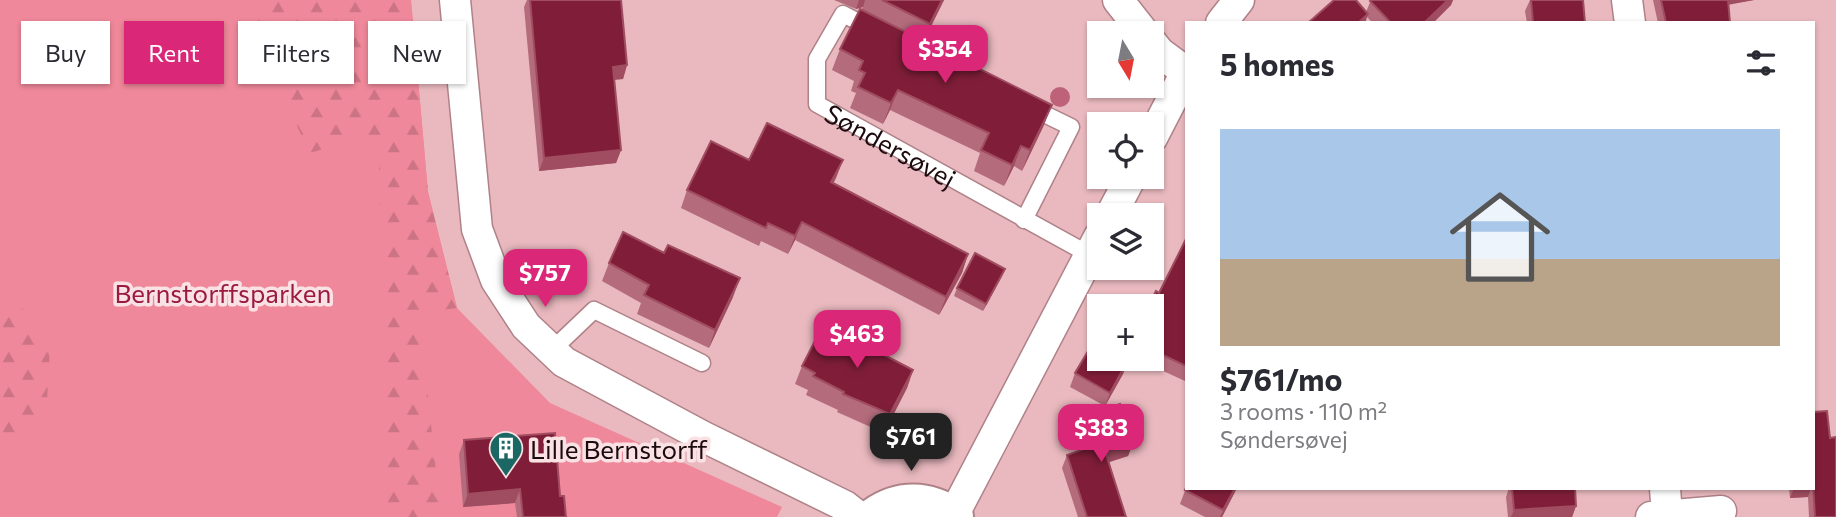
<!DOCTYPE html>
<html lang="en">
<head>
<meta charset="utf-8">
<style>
	body { margin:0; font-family:Commissioner,sans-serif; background:#f7f7f7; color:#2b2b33; height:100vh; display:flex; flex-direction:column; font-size:26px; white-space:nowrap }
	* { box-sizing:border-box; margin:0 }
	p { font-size:23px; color:#7c7c81 }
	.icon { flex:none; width:38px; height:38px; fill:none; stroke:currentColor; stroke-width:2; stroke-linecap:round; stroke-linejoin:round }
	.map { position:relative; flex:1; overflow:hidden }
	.sheet { position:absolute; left:1185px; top:21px; width:630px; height:469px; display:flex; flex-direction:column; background:#fff; border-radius:0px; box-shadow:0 2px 5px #0004 }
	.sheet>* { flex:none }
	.banner { position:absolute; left:21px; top:21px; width:665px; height:63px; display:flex; gap:14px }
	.needle { width:46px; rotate:170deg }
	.controls { position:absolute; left:1087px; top:21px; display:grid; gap:14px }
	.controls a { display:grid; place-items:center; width:77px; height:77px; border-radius:0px; background:#fff; box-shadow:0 2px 5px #0004; font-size:35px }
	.price { position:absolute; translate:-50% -60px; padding:0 16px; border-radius:14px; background:#db2777; color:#fff; font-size:23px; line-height:46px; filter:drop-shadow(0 2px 4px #0008) }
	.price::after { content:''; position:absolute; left:50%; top:42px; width:21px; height:16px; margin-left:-10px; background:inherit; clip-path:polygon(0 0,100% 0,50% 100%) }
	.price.current { background:#222; color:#fff }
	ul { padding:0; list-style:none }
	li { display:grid; align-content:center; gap:14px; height:371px; padding:0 35px }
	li+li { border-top:2px solid #e1e1e2 }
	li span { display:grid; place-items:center; height:217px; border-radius:0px; color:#555 }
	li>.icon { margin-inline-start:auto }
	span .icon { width:126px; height:126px; fill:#fffc; stroke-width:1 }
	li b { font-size:30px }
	h2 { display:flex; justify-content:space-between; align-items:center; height:84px; padding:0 35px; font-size:30px }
	.chip { padding:0 24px; border-radius:0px; background:#fff; box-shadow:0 2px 5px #0004; font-size:24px; line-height:63px }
	.chip.current { background:#db2777; color:#fff }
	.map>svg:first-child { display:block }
	.green { fill:#ef889a }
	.forest { fill:url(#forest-firs) }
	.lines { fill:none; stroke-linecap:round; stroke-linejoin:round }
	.service-casing { stroke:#af8288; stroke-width:19 }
	.minor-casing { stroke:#af8288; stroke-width:33 }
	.tertiary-casing { stroke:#af8288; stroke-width:42 }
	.service { stroke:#fff; stroke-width:16 }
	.minor { stroke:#fff; stroke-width:30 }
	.tertiary { stroke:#fff; stroke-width:38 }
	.tree { fill:#be627a }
	.wall { fill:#b46c7c }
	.shaded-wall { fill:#a04c61 }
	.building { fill:#801e39; stroke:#a04c61; stroke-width:2 }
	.labels { text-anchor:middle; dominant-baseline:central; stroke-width:7; stroke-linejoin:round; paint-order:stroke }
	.street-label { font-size:26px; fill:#1c0b0e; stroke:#fae1e4 }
	.park-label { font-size:26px; fill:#9a1a41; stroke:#fae1e4 }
	.poi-label { font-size:26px; fill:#1c0b0e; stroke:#fae1e4; text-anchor:start }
</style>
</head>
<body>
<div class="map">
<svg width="1836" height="517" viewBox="0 0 1836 517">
	<defs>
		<pattern id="forest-firs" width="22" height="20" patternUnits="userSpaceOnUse" patternTransform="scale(1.75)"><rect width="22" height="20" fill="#ef889a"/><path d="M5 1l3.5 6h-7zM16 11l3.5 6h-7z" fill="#cc7484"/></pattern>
	</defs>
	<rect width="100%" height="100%" fill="#e9b9bf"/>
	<path class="green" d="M0,0H411L428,192L457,308L550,403L782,507L777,517H0Z"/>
	<path class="forest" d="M242,0H411L428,192L457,308L419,313L441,517H385L388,506L378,135L309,153Z
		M0,305H20L50,347L46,419L12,442L0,440Z"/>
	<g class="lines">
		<defs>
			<g id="service">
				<path id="s1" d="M872,29L843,14L817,59V104L1090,255"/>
				<path d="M1024,220L1071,127L1030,107"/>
				<path d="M551,351L594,310L702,363"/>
			</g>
			<path id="minor" d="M455,0L477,229L496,280L526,326L564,362L702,436L845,506L859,517
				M1118,0L1144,33
				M1627,0L1630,23
				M1221,23L1239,0
				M1152,43L1159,52L1186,72L1152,138
				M1111,215L1131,177
				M1665,488L1667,516
				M953,516L1099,237
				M1651,517L1721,511"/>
			<path id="tertiary" d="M874,517C900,498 928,500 954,517"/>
		</defs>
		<use href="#service" class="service-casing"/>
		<use href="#minor" class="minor-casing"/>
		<use href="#tertiary" class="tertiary-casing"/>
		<use href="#service" class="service"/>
		<use href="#minor" class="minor"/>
		<use href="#tertiary" class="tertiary"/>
	</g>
	<circle class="tree" cx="1060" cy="97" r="10"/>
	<path class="wall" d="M527,0H621L627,65L623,79L614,80L621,150L616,163L539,171L524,7Z
		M834,0H944L924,41L1044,125L1022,171L1014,166L1004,186L974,171L980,153L890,110L883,124L850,108L856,93L851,91L854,81L832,70L840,49L863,7L856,9Z
		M1371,0H1453L1451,5L1433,23H1373L1367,17L1365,23H1308L1366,12Z
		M1530,0H1583L1585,23H1527L1525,11Z
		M1653,0H1754L1729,4L1730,23H1658Z
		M749,160H843L833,183L968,254L962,273L939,315L795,240L788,254L761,241L759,246L681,208L687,190Z
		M1186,239V379L1185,381L1137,359H1152V306Z
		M664,253L733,297L709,348L637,314L641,303L602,281L609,263Z
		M1002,276L983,311L954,296L957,288Z
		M834,336L913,370L907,388L884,433L837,412L838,410L806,395L808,390L795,384L802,366Z
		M1128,360L1123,374L1105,406L1070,387L1075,373Z
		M1085,416L1133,443L1128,456L1109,462L1126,517H1078L1062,468L1067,455L1086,448L1080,430Z
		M464,440L560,496L566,517H517L515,503L463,507L459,454Z
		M1186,488H1237L1222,517H1205L1180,504Z
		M1509,488H1575L1576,506L1572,517H1508L1506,497Z
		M1789,488H1813L1836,517H1809L1808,497L1790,498Z"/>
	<path class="shaded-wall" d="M859,0H865L863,7L856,9Z
		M942,0H944L923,42L930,24Z
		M1448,0H1453L1451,5L1433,23H1424Z
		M1724,0H1754L1722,6Z
		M1368,14L1365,23H1358Z
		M627,65L623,79L608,80L613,67Z
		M898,90L890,110L883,124L891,103Z
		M1052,105L1044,125L1022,171L1030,150Z
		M1021,146L1014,166L1004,186L1012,165Z
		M621,150L616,163L539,171L544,158Z
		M843,160L836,178L825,200L831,182Z
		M802,222L795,240L788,254L795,236Z
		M968,254L962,273L939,315L946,297Z
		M1005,269L1002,276L983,311L986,304Z
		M740,278L733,297L709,348L715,330Z
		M1128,360L1123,374L1105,406L1110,393Z
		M913,370L907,388L884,433L890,414Z
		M1133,443L1128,456L1100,465L1105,451Z
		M1235,488H1237L1222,517H1220Z
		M1794,488H1811L1808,497L1790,498Z
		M520,489L515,503L463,507L468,494Z
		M1576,506L1572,517H1511L1514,510Z"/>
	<path class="building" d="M530,0H621L627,65L613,67L621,150L544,158Z
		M882,0H942L930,24Z
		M1334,0H1356L1368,14L1358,23H1308Z
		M1371,0H1448L1424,23H1391L1370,1Z
		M1531,0H1583L1585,23H1533Z
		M1661,0H1728L1730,23H1666Z
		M860,9L1052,105L1030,150L1021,146L1012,165L981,150L989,133L898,90L891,103L858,87L865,73L859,70L863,61L840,49Z
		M767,123L843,160L831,182L968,254L946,297L802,222L795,236L768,223L766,228L687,190L711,141L749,160Z
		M623,232L664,253L668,245L740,278L715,330L644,295L649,285L609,263Z
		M1186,239V366L1152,350V306H1148L1156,291L1159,293Z
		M975,253L1005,269L986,304L957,288Z
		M821,329L834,336L837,330L913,370L890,414L843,394L844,392L813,376L815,373L802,366Z
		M1094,341L1099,344V359H1126L1128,360L1110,393L1075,373Z
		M1120,404L1133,443L1105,451L1126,517H1087L1067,455L1095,445L1085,416Z
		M1827,411L1830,438L1836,437V517H1815L1813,484V412Z
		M555,433L560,496H564L566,517H523L520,489L468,494L464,440Z
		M1186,488H1235L1223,510L1185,490Z
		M1512,488H1575L1576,506L1514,510Z"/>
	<defs>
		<symbol id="building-pin" viewBox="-11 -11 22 30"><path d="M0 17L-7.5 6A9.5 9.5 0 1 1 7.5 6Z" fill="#1b6763" stroke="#fae1e4"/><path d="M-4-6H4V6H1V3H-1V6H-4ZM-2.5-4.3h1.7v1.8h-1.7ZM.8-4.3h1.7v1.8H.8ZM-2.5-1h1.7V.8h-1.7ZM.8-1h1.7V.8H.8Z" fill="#fff"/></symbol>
	</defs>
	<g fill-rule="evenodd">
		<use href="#building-pin" x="487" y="429" width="38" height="52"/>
	</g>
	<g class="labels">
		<g class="street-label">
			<text stroke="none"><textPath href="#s1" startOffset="214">Søndersøvej</textPath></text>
		</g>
		<g class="park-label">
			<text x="223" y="292">Bernstorffsparken</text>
		</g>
		<g class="poi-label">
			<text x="530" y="448">Lille Bernstorff</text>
		</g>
	</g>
</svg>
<div class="controls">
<a><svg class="needle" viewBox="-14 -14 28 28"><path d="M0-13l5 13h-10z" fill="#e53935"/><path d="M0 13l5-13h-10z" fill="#7c7c81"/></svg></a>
<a><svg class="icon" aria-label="locate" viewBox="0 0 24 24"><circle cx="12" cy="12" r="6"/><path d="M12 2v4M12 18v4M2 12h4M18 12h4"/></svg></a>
<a><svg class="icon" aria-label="layers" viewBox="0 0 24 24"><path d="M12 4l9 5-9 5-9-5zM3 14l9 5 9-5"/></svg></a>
<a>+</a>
</div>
<b class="price" style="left:945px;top:85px">$354</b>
<b class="price" style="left:545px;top:309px">$757</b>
<b class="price" style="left:857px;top:370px">$463</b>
<b class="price" style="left:1101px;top:464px">$383</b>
<b class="price current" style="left:911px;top:473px">$761</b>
<div class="banner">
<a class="chip">Buy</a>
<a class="chip current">Rent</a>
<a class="chip">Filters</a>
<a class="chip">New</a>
</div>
<section class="sheet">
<h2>5 homes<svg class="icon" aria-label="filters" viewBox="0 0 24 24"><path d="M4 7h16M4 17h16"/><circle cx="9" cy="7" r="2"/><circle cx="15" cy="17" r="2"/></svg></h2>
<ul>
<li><span style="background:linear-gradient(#a9c7e8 60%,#b9a48a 0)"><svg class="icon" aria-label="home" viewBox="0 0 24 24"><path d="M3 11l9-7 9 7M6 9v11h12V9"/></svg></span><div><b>$761/mo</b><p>3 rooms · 110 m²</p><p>Søndersøvej</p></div></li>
</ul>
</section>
</div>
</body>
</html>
